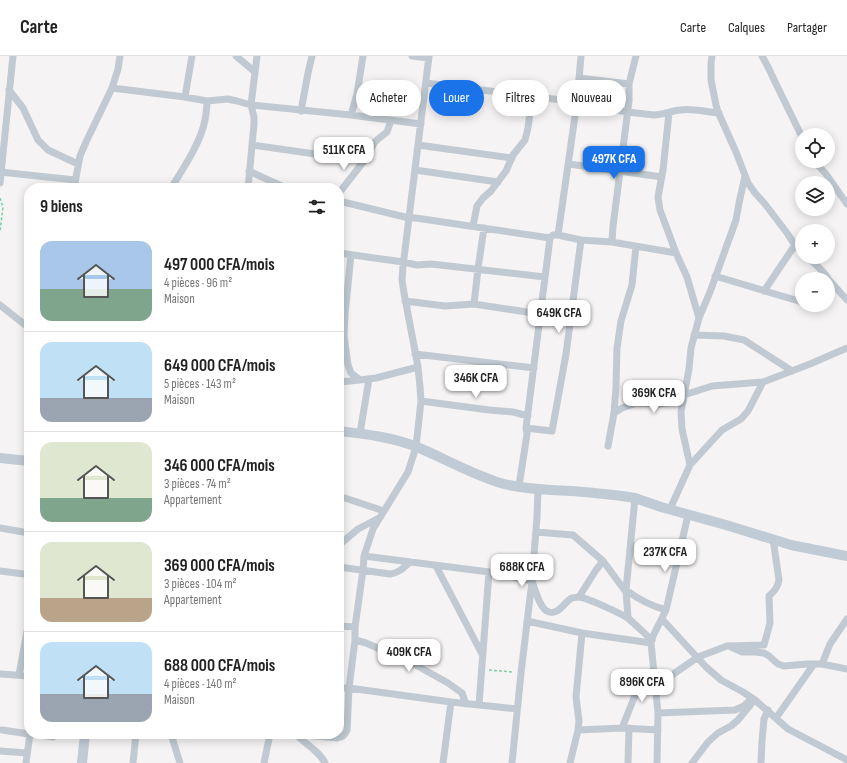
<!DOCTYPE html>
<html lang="fr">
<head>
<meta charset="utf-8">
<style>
	body { margin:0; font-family:"Sofia Sans Condensed",sans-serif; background:#f2f2f2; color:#222; height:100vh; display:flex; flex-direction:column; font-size:15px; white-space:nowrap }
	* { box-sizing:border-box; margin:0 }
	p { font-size:13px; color:#767676 }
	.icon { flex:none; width:22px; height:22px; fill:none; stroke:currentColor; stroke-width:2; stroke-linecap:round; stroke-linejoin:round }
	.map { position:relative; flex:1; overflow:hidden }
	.panel { position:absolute; left:24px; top:127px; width:320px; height:556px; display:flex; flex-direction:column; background:#fff; border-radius:16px; box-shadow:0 2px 10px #0003 }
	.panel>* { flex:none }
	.guide { position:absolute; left:356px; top:24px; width:380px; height:36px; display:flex; gap:8px }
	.fabs { position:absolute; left:795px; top:72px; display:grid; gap:8px }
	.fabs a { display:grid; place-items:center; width:40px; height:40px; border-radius:50%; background:#fff; box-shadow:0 2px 10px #0003; font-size:20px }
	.price { position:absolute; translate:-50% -34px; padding:0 9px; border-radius:8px; background:#fff; color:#222; font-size:13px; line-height:26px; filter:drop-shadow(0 1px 2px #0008) }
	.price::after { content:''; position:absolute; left:50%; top:24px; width:12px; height:9px; margin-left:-6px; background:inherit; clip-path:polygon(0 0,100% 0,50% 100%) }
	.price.active { background:#1a73e8; color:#fff }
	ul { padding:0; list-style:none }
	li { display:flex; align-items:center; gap:12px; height:100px; padding:0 16px }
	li+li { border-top:1px solid #e0e0e0 }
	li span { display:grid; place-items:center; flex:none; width:112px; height:80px; border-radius:12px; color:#555 }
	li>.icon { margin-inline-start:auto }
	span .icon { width:48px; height:48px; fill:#fffc; stroke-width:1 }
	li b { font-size:17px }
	h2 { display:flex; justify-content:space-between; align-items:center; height:48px; padding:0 16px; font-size:17px }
	.tag { padding:0 14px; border-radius:18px; background:#fff; box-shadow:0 2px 10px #0003; font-size:14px; line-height:36px }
	.tag.active { background:#1a73e8; color:#fff }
	header { display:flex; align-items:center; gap:24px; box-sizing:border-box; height:56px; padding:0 20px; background:#fff; border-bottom:1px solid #e0e0e0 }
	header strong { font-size:19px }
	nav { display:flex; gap:22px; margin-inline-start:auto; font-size:14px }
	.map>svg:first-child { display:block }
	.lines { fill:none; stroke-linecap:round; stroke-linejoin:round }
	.path { stroke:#7ad0a6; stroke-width:1.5; stroke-dasharray:3 2; stroke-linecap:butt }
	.street { stroke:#c1cad2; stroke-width:7 }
	.secondary { stroke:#c1cbd6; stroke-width:10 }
</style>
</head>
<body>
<header>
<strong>Carte</strong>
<nav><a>Carte</a><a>Calques</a><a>Partager</a></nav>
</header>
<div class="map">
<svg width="847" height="707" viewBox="0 0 847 707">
	<rect width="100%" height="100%" fill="#f5f3f3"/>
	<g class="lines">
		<path class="path" d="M0,142L3,151L0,175
			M489,614L513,616"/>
		<path class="street" d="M236,0L255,16
			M412,0L429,2
			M712,0L711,7V24L716,49L718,56L736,96L748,127L755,137L765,148L787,177L795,189L802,196
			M762,0L768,11L778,32L802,81
			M579,22L629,28
			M426,27L577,46L627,56L654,59C663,59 671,55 680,54C691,52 707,56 719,57
			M112,32L185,41L207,45L228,43L237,45L251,49L351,59L421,68
			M9,34L23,52L38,84L48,94L78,108
			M185,41L192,0
			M301,55L308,17L312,0
			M669,57L663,114L658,141L660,154L666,170L676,197L687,221L699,262L691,292L689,313L681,356L682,373L690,409L670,453
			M351,59L357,38L363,0
			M252,89L364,105L374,87L378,83L387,76L391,64
			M418,89L512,102
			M814,105L826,118L847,148
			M569,108L662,121
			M415,114L498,126
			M249,115L286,132
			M0,116L75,124
			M0,127L13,0
			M74,132L80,100L86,86L112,32L118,13L120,0
			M171,132C183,113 201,86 205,64C206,58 207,51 207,45
			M248,132L254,68V61L251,49L257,0
			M339,137L364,105
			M339,145L409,162
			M409,161L550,182
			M473,170L477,150L483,142L491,135L506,115L513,99L525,84L528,72L532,41
			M558,179L577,46L581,0
			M612,186L613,170L629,45V28L636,0
			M339,197L403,206L417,209L431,208L545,221
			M351,199L345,258L344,280L348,309L351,317L360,324L376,322L418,311
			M807,201C816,209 838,225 828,238
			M715,220L802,246
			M829,224L847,244
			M764,235L795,189
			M405,245L445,250L474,248L540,258
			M474,248L478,213L484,172
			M0,249L29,272
			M699,262L710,236L736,164L739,147L745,120
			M694,279L724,280L744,284L792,315
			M415,298L534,312
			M339,326L360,324
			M421,345L489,354L513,356L528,360
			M614,357L622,352L636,347L660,348L673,346L684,339L712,330L763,326L810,308L847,292
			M526,372L552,375L566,298L581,184
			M360,377L369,323
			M608,390L614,357L616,331L617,292L621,265L632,229L636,190
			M690,409L722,374L741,363L748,355L763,326
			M519,430L527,378L526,372L550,182L553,179H558L581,184L612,186L676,197
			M339,442H345L384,455
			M0,472L29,477
			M536,476L573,479L603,505L626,536
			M339,489L358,473L379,462
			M364,500L489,516L532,525C535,533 540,554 549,556C559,559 564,546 572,542C573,542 576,541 578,541C586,541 622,558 629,563C637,570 644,577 652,584
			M436,510L482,598
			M339,511L390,518C399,517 403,512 410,506
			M0,515L24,518L29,516
			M626,534C638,543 651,550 666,554
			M579,541L596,514L603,505
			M628,562L626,534L635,442
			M662,563L706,611L721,624L743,636L755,644L788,673L847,704
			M527,565L582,577L651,587
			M339,570L355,571
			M355,584L366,587L414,608L448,627L462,637L466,648
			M729,590L742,596H755L764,597L769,600L778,608L784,610L807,608H822L847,613
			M822,608L830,588L847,563
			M0,618L29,620
			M19,619L29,565
			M656,630L698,601L727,590L764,589L770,567L769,540C775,535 778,531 779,524L773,483
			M339,632H349L451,646L517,653
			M479,649L489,516
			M658,657L735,654L744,650L752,642
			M776,662L814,608
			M622,672L636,637L654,618
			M2,674L29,678
			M578,674L622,672L658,674
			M33,678L53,681
			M171,678L180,707
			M295,678C304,686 321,697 325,707
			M296,678L337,682C343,681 345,679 347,674L349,632L355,584V571L363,514L364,500L373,473L408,416L416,391L421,345L420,331L418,311L404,237L402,224L403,210L429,0
			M0,695L27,697
			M26,707L30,678
			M133,707L136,678
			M264,707L270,678
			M443,707L451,646
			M512,707L521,617L532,525L537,461L538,433
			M570,707L578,674L579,665L576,641L582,577
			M628,707L629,672
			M657,707L658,657L651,587L653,580L666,554L688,459
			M692,707L708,686L718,677L731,670L738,664L752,647
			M761,707L762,685L764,663L768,654"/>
		<path class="secondary" d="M339,375C365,378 392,381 417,391C446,403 473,419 504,428C525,433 548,434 571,435C588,436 605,438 622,440L635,442L661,451L726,469L791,489L847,500
			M0,402L29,405
			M82,707L85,678"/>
	</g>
</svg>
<div class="fabs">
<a><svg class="icon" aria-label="locate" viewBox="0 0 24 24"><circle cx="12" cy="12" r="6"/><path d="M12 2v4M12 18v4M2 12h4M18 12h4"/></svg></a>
<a><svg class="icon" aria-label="layers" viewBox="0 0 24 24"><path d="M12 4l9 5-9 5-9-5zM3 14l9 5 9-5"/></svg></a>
<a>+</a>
<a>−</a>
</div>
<b class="price" style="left:344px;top:115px">511K CFA</b>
<b class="price active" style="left:614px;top:124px">497K CFA</b>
<b class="price" style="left:559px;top:278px">649K CFA</b>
<b class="price" style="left:476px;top:343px">346K CFA</b>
<b class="price" style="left:654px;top:358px">369K CFA</b>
<b class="price" style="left:665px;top:517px">237K CFA</b>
<b class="price" style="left:522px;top:532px">688K CFA</b>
<b class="price" style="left:409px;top:617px">409K CFA</b>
<b class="price" style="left:642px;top:647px">896K CFA</b>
<div class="guide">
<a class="tag">Acheter</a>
<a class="tag active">Louer</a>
<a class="tag">Filtres</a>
<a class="tag">Nouveau</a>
</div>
<section class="panel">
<h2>9 biens<svg class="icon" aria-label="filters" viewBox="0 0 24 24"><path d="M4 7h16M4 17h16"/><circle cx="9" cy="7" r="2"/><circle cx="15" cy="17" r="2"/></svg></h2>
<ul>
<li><span style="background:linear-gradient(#a9c7e8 60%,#7fa58c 0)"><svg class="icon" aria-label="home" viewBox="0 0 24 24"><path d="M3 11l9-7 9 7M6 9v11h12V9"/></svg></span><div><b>497 000 CFA/mois</b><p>4 pièces · 96 m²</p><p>Maison</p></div></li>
<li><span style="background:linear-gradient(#bfe0f5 70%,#9aa5b1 0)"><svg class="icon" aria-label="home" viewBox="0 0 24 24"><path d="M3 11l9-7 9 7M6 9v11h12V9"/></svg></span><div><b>649 000 CFA/mois</b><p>5 pièces · 143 m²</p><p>Maison</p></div></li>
<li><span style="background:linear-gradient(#dfe7d0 70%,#7fa58c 0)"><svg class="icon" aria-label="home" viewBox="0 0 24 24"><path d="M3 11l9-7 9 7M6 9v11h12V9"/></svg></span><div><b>346 000 CFA/mois</b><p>3 pièces · 74 m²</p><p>Appartement</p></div></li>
<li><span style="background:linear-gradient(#dfe7d0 70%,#b9a48a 0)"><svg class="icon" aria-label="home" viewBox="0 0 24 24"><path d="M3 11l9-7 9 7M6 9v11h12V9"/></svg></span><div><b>369 000 CFA/mois</b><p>3 pièces · 104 m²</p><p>Appartement</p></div></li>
<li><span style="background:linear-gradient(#bfe0f5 65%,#9aa5b1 0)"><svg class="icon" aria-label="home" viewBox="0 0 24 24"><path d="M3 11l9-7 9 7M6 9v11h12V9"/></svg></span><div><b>688 000 CFA/mois</b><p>4 pièces · 140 m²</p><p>Maison</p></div></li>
</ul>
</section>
</div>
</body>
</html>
